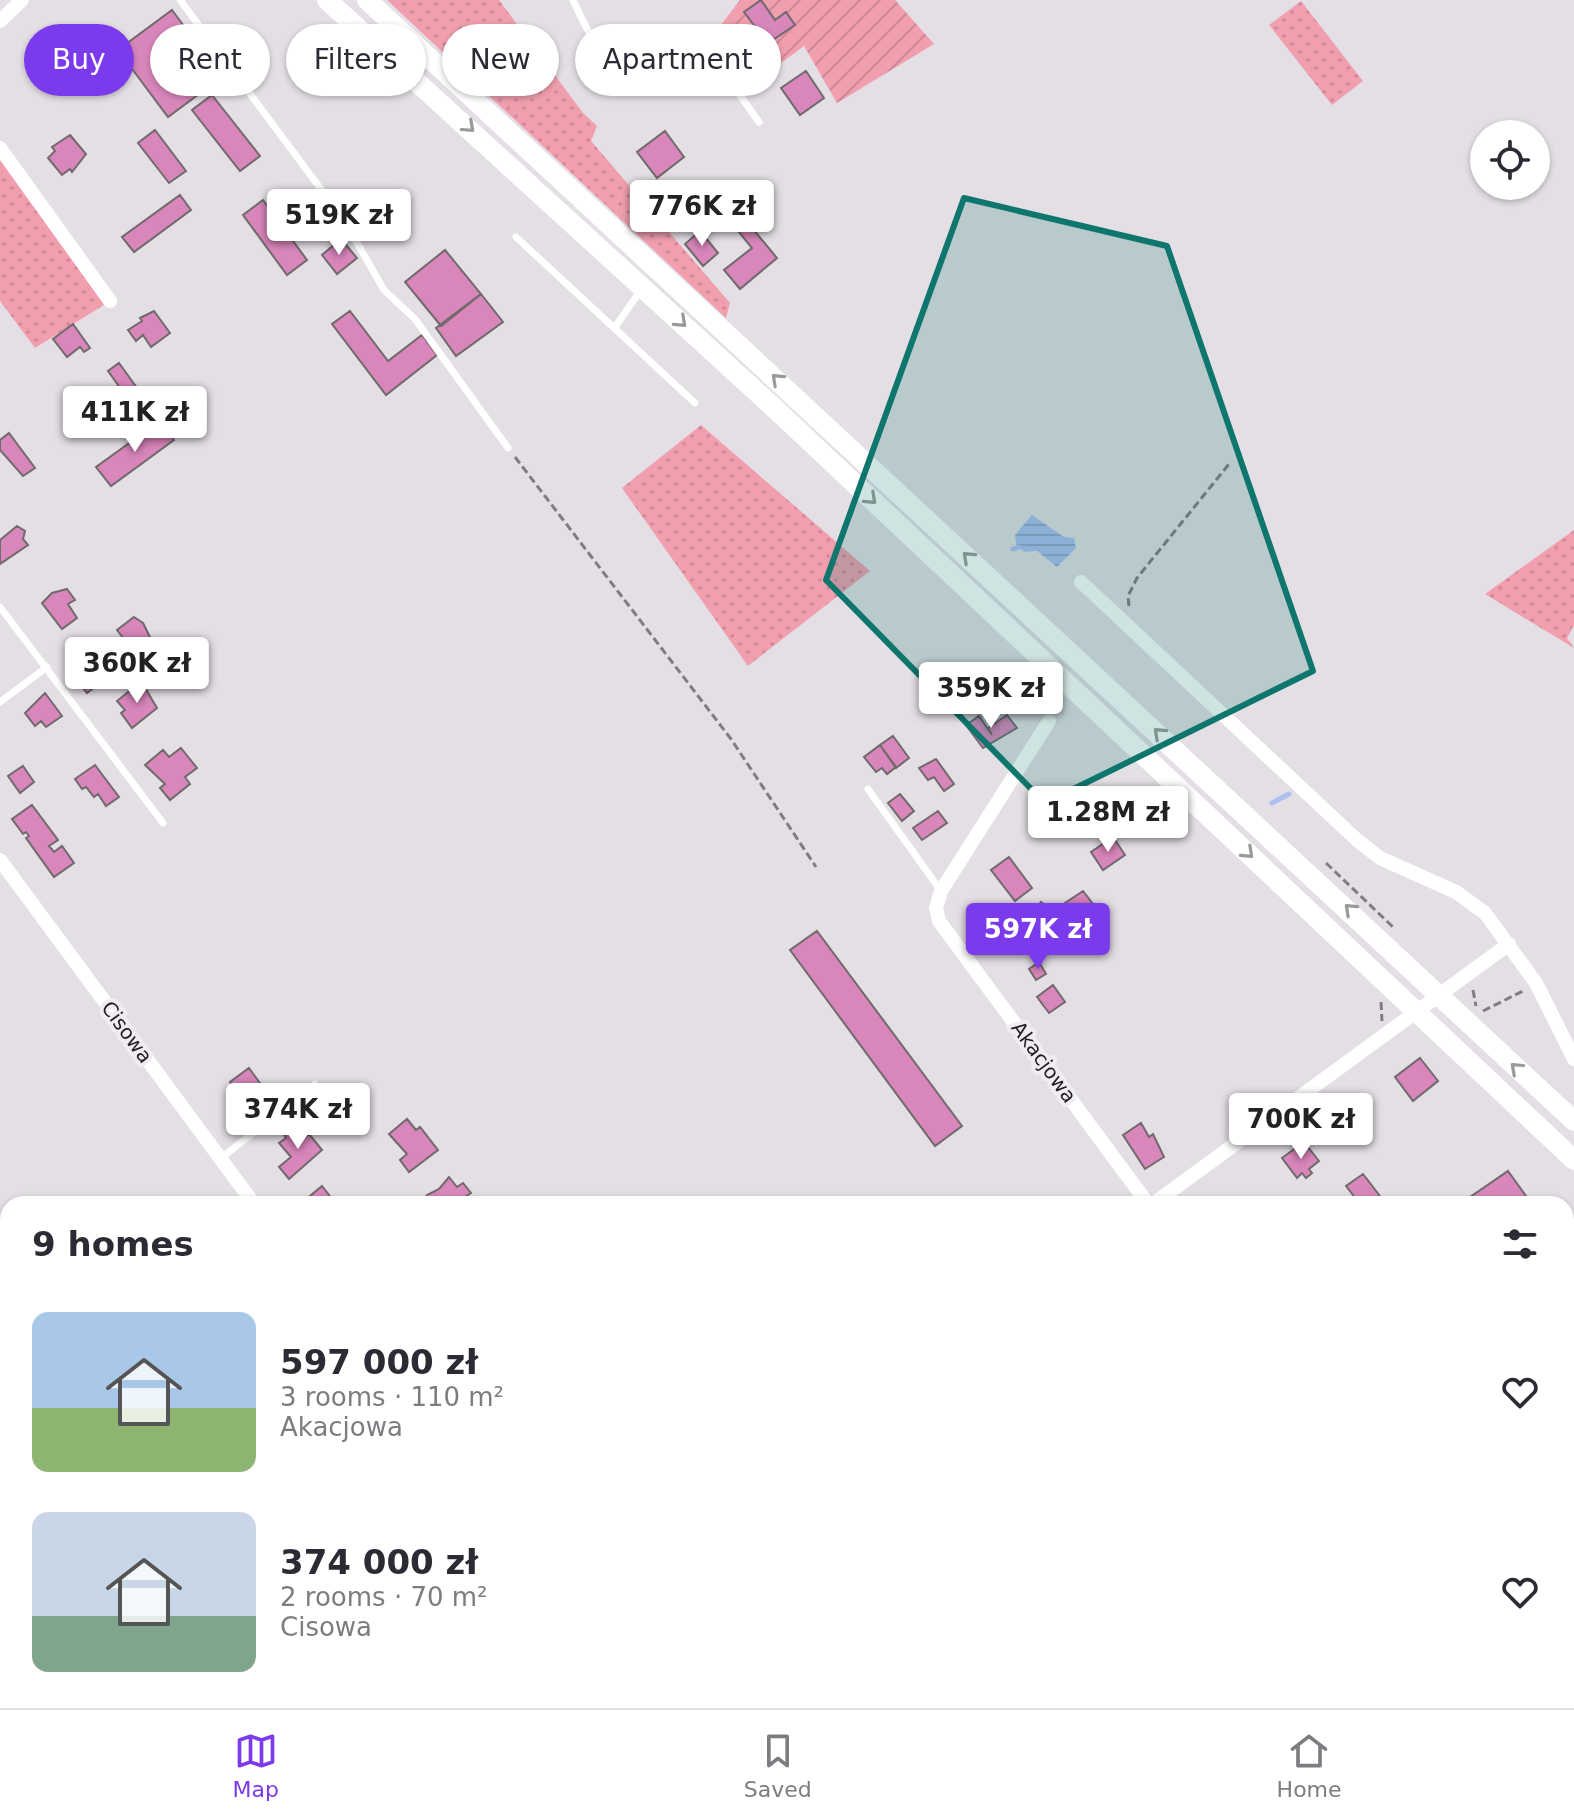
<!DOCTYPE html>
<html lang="en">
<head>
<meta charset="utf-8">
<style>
	body { margin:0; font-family:"DejaVu Sans",sans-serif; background:#f7f7f7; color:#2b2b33; height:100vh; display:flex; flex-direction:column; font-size:30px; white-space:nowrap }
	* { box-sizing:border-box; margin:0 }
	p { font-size:26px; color:#7c7c81 }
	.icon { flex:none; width:44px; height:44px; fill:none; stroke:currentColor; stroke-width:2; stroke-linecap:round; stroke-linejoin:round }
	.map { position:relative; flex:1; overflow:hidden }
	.side { position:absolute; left:0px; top:1196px; width:1574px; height:512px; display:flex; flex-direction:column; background:#fff; border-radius:24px 24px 0 0; box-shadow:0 2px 6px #0004 }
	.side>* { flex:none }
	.guide { position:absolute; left:24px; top:24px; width:800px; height:72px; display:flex; gap:16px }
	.fabs { position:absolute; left:1470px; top:120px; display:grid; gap:16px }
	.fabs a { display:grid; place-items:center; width:80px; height:80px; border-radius:50%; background:#fff; box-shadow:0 2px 6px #0004; font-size:40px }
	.price { position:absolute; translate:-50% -68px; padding:0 18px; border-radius:8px; background:#fff; color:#222; font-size:26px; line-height:52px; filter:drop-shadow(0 2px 4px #0008) }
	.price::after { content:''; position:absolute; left:50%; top:48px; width:24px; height:18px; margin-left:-12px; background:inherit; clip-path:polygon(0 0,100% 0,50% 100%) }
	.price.active { background:#7c3aed; color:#fff }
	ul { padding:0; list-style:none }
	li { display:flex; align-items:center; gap:24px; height:200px; padding:0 32px }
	li span { display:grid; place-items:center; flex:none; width:224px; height:160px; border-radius:16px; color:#555 }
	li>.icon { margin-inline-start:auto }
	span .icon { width:96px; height:96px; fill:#fffc; stroke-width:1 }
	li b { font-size:34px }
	h2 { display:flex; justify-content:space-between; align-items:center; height:96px; padding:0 32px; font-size:34px }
	.chip { padding:0 28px; border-radius:36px; background:#fff; box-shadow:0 2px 6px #0004; font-size:28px; line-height:72px }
	.chip.active { background:#7c3aed; color:#fff }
	.menu { display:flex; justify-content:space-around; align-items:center; height:112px; border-top:2px solid #e1e1e2; background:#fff; font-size:22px; color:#7c7c81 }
	.menu a { display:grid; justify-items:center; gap:4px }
	.menu .active { color:#7c3aed }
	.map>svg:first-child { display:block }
	.grass { fill:url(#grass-dots) }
	.garden { fill:url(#garden-furrows) }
	.water { fill:url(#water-rules) }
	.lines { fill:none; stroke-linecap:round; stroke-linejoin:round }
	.stream { stroke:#adc0f1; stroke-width:5 }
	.building { fill:#d986bb; stroke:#706a6d; stroke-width:2 }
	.path { stroke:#807c81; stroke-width:3; stroke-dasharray:8 4; stroke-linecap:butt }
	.service { stroke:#fff; stroke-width:7 }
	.minor { stroke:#fff; stroke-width:14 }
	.secondary { stroke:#fff; stroke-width:20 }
	.oneway { stroke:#9a999a }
	.marked { fill:#0f766e; fill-opacity:0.2; stroke:#0f766e; stroke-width:6; stroke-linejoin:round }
	.labels { text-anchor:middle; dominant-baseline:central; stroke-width:8; stroke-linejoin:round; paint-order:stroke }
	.street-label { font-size:20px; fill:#1e1c1f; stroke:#f1ecf3 }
</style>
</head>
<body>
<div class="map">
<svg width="1574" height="1708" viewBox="0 0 1574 1708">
	<defs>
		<pattern id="grass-dots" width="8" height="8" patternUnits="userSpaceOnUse" patternTransform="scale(2)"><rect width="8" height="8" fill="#f19faf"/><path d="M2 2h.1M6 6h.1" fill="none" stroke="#ce8896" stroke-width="1.8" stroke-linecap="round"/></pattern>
		<pattern id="garden-furrows" width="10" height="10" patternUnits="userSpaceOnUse" patternTransform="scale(2)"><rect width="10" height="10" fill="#f19faf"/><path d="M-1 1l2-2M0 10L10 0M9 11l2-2" fill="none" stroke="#ce8896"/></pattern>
		<pattern id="water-rules" width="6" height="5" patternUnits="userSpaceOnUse" patternTransform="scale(2)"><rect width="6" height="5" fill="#adc0f1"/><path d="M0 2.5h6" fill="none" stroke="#94a4ce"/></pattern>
	</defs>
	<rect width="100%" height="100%" fill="#e4dfe5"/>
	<path class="grass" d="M387,0H499L583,113L597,126L591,141L730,303L726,318Z
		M1301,1L1363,81L1332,105L1269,25Z
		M0,155L107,303L35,348L0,301Z
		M701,425L870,571L748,666L622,488Z
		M1574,530V625L1567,638L1574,648L1485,594Z"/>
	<path class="garden" d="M740,0H895L934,44L837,103L804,46L749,87L711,38Z"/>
	<path class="water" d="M1032,515L1064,537L1074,538L1076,548L1057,567L1037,551L1024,552L1016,544L1015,535Z"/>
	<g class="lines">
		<path class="stream" d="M1013,549L1019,547
			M1272,803L1289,794"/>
	</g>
	<path class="building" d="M761,0L775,20L786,12L795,25L755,52L747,40L759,32L744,12Z
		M172,10L222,77L168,117L118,50Z
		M806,71L824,98L800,115L781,88Z
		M212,95L260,156L240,171L192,110Z
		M155,130L186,171L169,183L138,143Z
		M665,131L684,157L657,178L637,152Z
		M70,135L86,154L72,172L70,169L62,175L48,158L55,151L52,147Z
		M180,195L191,210L134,252L122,237Z
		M263,200L307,260L287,275L243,215Z
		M748,223L777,258L740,289L724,270L752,248L738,231Z
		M700,231L718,253L703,266L685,244Z
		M341,239L357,258L337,274L322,255Z
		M445,250L481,294L441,326L405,282Z
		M481,294L503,322L456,356L436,328Z
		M154,311L170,333L151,347L143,335L136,341L128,330L142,321L140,318Z
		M350,311L388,361L422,335L437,355L386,395L332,324Z
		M73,324L90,348L84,352L80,347L67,357L53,339Z
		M119,363L137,388L126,396L108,371Z
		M160,421L174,440L111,486L96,467Z
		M9,433L35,468L23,476L0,450V440Z
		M17,526L25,531L23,539L28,545L0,564V540Z
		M67,589L75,600L68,604L77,618L62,629L42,603L52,593Z
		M134,617L143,623L150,637L133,651L117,630Z
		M96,667L105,679L87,693L78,682Z
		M138,684L141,688L144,686L157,708L132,728L121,713L125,710L117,701Z
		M45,693L62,716L46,727L41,721L35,726L25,713Z
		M1007,715L1017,728L983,748L966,725L979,716L992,735L988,728Z
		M893,736L909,758L896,768L880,745Z
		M880,745L896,767L887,774L882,768L876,772L864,757Z
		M181,748L197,768L185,777L190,784L170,800L160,788L165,784L145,765L163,750L169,757Z
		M936,759L954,784L944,791L934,777L928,780L919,768Z
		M95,765L119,797L106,806L98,794L94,797L86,787L82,789L75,779Z
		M23,766L34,782L20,793L8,776Z
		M900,794L914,811L902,821L888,803Z
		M32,805L58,840L49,846L54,852L62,846L74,863L54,877L26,838L29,836L26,832L23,834L12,819Z
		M938,811L947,823L922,840L913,828Z
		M1113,837L1125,855L1103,870L1091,852Z
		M1009,857L1032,888L1015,901L991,870Z
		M1083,891L1097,909L1077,925L1062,905Z
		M1041,902L1049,908L1040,921L1032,914Z
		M817,931L962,1126L935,1146L790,950Z
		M1039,962L1046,974L1036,980L1029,969Z
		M1053,985L1065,1002L1049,1013L1037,997Z
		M1420,1058L1438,1081L1413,1101L1395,1077Z
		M249,1068L270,1097L244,1117L234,1104L242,1098L230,1082Z
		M407,1119L416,1130L420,1127L438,1150L409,1172L400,1160L407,1154L389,1134Z
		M1141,1123L1149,1137L1153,1134L1164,1157L1145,1169L1123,1135Z
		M293,1125L304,1138L309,1134L322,1150L289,1179L279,1167L291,1157L279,1143L286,1138L283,1133Z
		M1304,1142L1319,1161L1309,1169L1312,1173L1306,1178L1302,1173L1297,1178L1282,1158Z
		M1508,1171L1526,1196L1515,1204H1460Z
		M1363,1174L1386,1204H1360L1346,1186Z
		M449,1177L457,1187L463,1183L471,1193L465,1197L470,1204H434L427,1195L439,1189Z
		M322,1186L336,1204H306L304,1201Z
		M1476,1700H1489L1494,1708H1482Z"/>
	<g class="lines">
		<path class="path" d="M515,457L731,739L816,867
			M1129,606L1128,596L1137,578L1229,464
			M1326,863L1393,927
			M1473,990L1476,1006
			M1381,1002L1382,1021
			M1483,1011L1523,991"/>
		<path class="service" d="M180,0L344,220L384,290L415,319L508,448
			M573,0C581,17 615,94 640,82C658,72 671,54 690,44L709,52L759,122
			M516,237L695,403
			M615,327L641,290
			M0,607L163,823
			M0,702L47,667
			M868,789L941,891
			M220,1159L315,1084
			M390,1204L395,1200
			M5,1440L8,1438"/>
		<path class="minor" d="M0,21L22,0
			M0,148L110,301
			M1081,582L1357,840L1380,858L1456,892L1485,913L1536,983L1574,1059
			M1049,721L941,891L936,908L939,921L1148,1204
			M0,860L254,1204
			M1153,1204L1509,944
			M1338,1700L1344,1708
			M464,1708L475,1700"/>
		<path class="secondary" d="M327,0L771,405L1574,1160
			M367,0L1574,1121"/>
	</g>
	<defs><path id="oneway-chevron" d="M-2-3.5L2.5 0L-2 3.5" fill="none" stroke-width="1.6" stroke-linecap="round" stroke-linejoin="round" transform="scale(2)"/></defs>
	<g class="oneway">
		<use href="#oneway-chevron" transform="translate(469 127) rotate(42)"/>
		<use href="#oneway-chevron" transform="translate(681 322) rotate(43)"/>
		<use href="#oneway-chevron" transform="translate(777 379) rotate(-137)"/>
		<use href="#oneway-chevron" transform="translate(871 499) rotate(43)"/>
		<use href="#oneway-chevron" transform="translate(968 557) rotate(-137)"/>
		<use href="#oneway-chevron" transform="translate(1159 733) rotate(-137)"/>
		<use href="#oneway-chevron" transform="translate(1248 853) rotate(43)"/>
		<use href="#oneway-chevron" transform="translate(1350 909) rotate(-137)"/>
		<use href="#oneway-chevron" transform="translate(1516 1068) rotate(-138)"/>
	</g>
	<path class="marked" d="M964,198L1167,246L1313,671L1045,803L826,580Z"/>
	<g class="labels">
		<g class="street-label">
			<text transform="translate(127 1032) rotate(54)">Cisowa</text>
			<text transform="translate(1044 1062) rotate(54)">Akacjowa</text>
		</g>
	</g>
</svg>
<div class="fabs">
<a><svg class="icon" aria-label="locate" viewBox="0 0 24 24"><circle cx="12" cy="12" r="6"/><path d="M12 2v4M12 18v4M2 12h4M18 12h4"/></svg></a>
</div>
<b class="price" style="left:702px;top:248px">776K zł</b>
<b class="price" style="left:339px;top:257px">519K zł</b>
<b class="price" style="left:135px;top:454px">411K zł</b>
<b class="price" style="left:137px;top:705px">360K zł</b>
<b class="price" style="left:991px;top:730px">359K zł</b>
<b class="price" style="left:1108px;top:854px">1.28M zł</b>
<b class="price active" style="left:1038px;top:971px">597K zł</b>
<b class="price" style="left:298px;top:1151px">374K zł</b>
<b class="price" style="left:1301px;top:1161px">700K zł</b>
<div class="guide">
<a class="chip active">Buy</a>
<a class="chip">Rent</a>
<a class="chip">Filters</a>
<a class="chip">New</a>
<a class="chip">Apartment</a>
</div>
<section class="side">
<h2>9 homes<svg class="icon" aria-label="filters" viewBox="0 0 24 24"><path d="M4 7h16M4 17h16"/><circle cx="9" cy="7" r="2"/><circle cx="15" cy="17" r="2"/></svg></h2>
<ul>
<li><span style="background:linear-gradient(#a9c7e8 60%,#8fb573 0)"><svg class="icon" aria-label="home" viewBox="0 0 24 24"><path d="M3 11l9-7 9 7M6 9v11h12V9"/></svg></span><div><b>597 000 zł</b><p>3 rooms · 110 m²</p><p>Akacjowa</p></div><svg class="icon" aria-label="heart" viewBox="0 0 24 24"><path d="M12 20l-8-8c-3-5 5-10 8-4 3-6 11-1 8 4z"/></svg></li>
<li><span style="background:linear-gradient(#c9d6e8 65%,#7fa58c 0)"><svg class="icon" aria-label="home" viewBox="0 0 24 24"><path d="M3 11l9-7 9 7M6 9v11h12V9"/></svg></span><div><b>374 000 zł</b><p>2 rooms · 70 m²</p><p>Cisowa</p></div><svg class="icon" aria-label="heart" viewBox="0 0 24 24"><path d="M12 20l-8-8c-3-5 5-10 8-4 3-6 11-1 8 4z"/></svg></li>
</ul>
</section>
</div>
<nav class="menu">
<a class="active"><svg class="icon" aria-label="map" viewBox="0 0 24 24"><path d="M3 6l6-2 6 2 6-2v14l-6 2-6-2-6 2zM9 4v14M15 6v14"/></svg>Map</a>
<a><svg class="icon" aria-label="saved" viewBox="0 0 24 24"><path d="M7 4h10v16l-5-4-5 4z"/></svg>Saved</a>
<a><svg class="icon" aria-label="home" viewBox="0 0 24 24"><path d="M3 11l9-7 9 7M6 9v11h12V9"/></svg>Home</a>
</nav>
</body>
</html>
